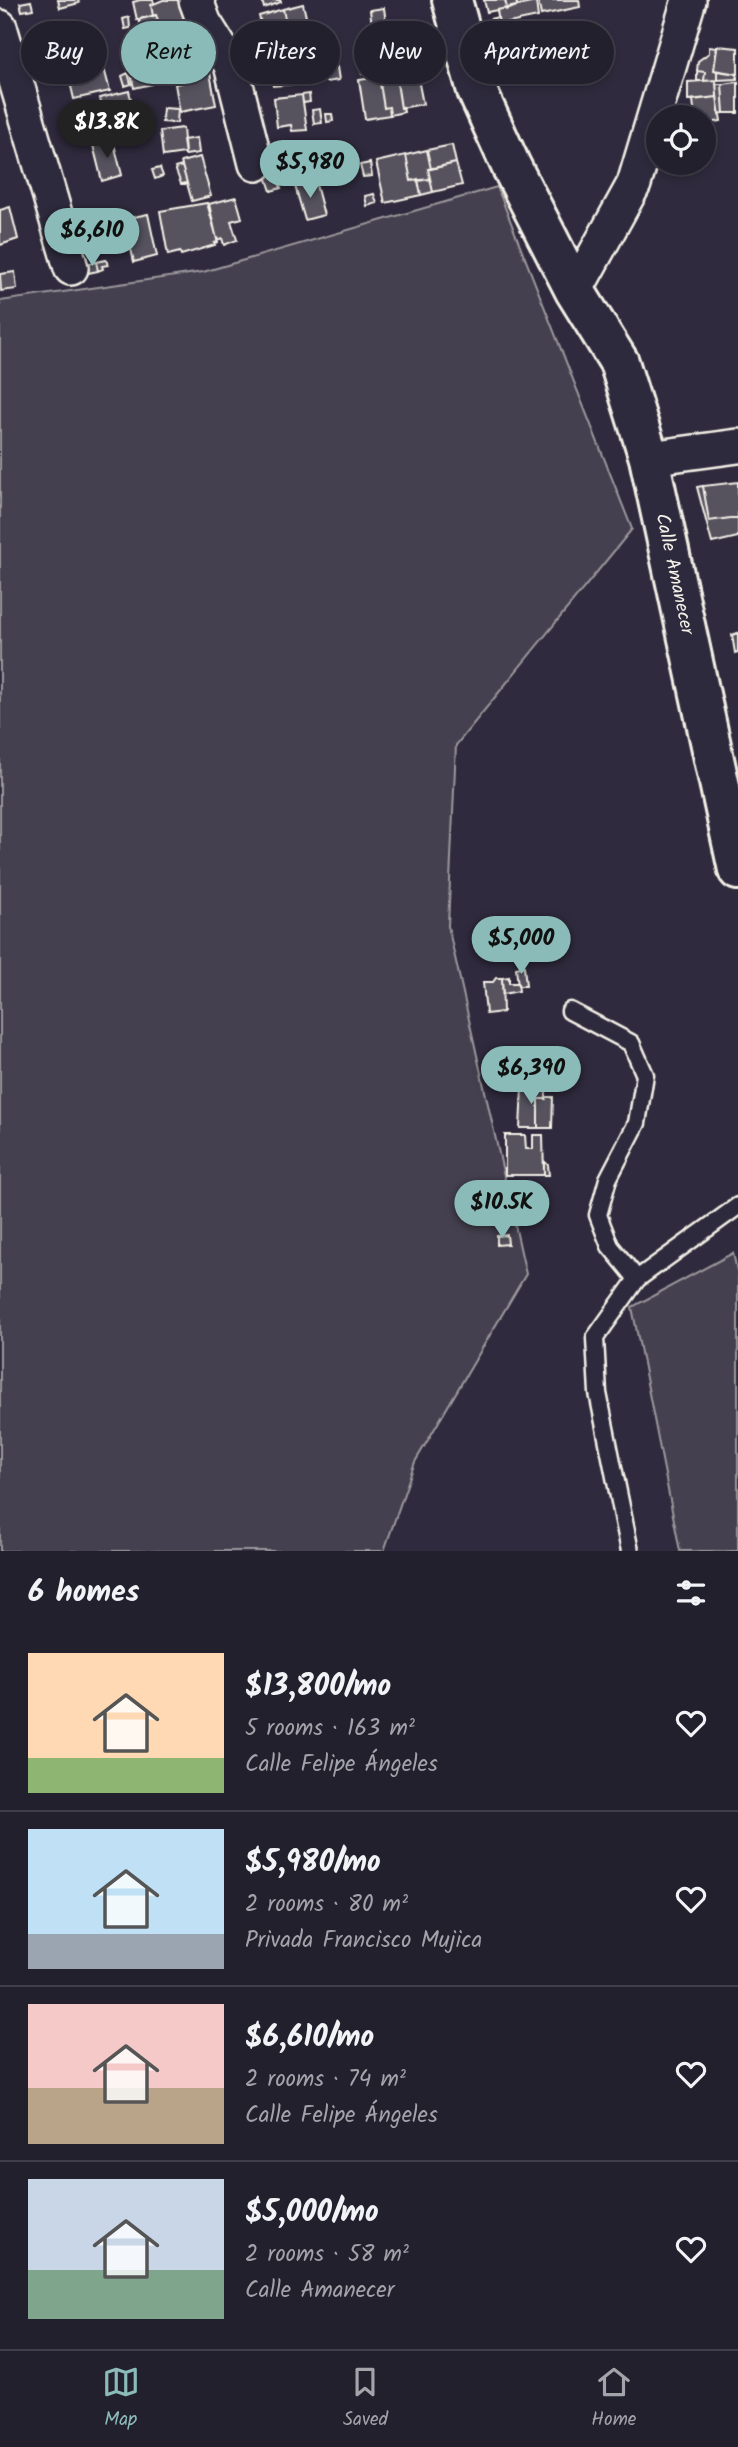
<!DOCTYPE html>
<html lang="en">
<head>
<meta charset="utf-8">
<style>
	body { margin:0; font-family:Kalam,sans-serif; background:#2b2836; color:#f1f3f6; height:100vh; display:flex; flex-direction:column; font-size:26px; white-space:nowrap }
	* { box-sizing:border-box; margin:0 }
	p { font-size:23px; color:#a3a3aa }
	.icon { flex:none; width:38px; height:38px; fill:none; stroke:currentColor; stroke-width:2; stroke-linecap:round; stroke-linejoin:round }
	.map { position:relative; height:1551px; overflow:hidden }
	.sheet { display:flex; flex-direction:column; background:#23202e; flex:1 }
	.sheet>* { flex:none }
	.guide { position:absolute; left:21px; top:21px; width:696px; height:63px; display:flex; gap:14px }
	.fabs { position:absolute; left:646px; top:105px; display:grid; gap:14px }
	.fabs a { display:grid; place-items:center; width:70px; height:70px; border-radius:50%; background:#23202e; box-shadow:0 4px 10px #0003,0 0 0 2px #403e4a; font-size:35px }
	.price { position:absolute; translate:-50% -60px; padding:0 16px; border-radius:24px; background:#8bbbb9; color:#111; font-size:23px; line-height:46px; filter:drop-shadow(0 2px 4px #0008) }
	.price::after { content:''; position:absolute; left:50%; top:42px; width:21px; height:16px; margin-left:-10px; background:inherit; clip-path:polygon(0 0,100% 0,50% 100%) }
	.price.active { background:#222; color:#fff }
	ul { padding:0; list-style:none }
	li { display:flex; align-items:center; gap:21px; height:175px; padding:0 28px }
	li+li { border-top:2px solid #403e4a }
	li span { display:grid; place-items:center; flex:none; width:196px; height:140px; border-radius:0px; color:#555 }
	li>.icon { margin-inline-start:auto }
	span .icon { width:84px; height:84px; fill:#fffc; stroke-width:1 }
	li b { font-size:30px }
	h2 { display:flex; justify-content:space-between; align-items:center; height:84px; padding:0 28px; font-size:30px }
	.chip { padding:0 24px; border-radius:32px; background:#23202e; box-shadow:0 4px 10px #0003,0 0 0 2px #403e4a; font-size:24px; line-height:63px }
	.chip.active { background:#8bbbb9; color:#111 }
	.dock { display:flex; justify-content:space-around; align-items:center; height:98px; border-top:2px solid #403e4a; background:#23202e; font-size:19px; color:#a3a3aa }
	.dock a { display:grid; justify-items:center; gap:4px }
	.dock .active { color:#8bbbb9 }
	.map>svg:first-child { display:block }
	.green { fill:#454050; stroke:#9c989c; stroke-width:2 }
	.building { fill:#56525f; stroke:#f4f1e8; stroke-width:2 }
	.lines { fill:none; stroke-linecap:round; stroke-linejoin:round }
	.lane-casing { stroke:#f4f1e8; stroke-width:21 }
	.street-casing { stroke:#f4f1e8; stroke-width:38 }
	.secondary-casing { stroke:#f4f1e8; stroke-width:44 }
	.lane { stroke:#2f2a3d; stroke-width:16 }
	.street { stroke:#2f2a3d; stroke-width:33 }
	.secondary { stroke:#2f2a3d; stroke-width:38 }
	.labels { text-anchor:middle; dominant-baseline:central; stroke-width:6; stroke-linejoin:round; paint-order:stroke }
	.street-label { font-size:19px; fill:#f4f1e8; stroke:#2f2a3d }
</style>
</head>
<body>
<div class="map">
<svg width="738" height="1551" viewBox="0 0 738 1551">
	<rect width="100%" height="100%" fill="#2f2a3d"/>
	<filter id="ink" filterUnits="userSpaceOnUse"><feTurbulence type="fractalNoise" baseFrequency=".0143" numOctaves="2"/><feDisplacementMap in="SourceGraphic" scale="14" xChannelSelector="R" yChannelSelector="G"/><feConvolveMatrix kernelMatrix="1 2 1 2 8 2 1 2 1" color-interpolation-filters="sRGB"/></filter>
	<g filter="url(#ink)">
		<path class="green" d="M497,187L632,529L456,745L448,926L526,1274L415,1462L384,1551H0V301L203,272Z
			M733,1253L738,1275V1551H680L632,1307Z"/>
		<path class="building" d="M58,0H78L79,3L60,8Z
			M140,0H153L154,3L151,5L153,16L137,20L133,2Z
			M163,0H182L192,30L162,36L155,21L158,20L156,15L153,16L151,5Z
			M262,0H280L281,2L264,8Z
			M484,0H505L507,8L487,12Z
			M505,0H519V1L516,2L518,6L505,10L507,8Z
			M519,0H530V3L518,6L516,2Z
			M538,0H579L580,7L541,15Z
			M31,1L33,9L22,11L20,3Z
			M536,2L538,17L499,25L497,10Z
			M303,4L311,38L290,43L283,9Z
			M384,8L387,30L373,33L370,10Z
			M283,9L292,52L269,57L259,16Z
			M156,15L158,20L155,21L161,33L144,38L139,19Z
			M129,17L130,28L125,29L123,19Z
			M498,17L499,25L492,27L490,19Z
			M204,27L216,69L198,73L195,58L183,61L182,56L178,57L172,34Z
			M397,27L401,47L366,55L362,36L388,32L387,30Z
			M62,31L66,51L46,57L40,37Z
			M444,31L449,49L437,53L435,40L431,41L430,36Z
			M172,34L178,59L155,64L149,39Z
			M309,39L310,46L292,52L290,43Z
			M435,40L437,53L439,61L435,62L433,42L430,41Z
			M430,41L435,62L413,66L409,46Z
			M309,46L315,83L283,85L282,69L296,68L293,51Z
			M409,46L413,66L362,74L359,56Z
			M717,46L738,48V74L714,70Z
			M709,47L717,48L714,70L717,71V80L704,81L705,72L697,71L698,61L709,53Z
			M100,53L110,91L74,99L65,61Z
			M182,56L183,61L195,58L198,73L166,81L164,70L161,63Z
			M150,66L152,84L134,88L130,70Z
			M337,67L339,80L326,82L324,69Z
			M282,69L283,85L273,86L271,71Z
			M697,71L705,72L704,81H697Z
			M717,71L737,74V79L717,80Z
			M128,73L131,84L125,86L122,76Z
			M210,73L216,105L180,112L175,84L182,83L181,78Z
			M396,75L401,108L403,107L404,112L390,115L389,107L384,108L379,77Z
			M379,77L384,108L389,107L390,115L365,119L359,80Z
			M418,79L423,104L401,108L397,83Z
			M716,80L717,97L688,100V82Z
			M738,82V113H724L722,84Z
			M716,84H722L724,113L719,114Z
			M129,91L137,124L122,129L125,139L120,141L119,133L107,136L100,98Z
			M309,94L310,102L303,103L302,95Z
			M302,95L307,130L292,131L291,125L277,127L274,98Z
			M717,97L721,121L704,124V117H695L693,100Z
			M163,108L178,109L177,123L162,122Z
			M320,109L322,123L314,124L312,110Z
			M326,114H332L333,121L327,122Z
			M183,128L185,153L163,156L160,131Z
			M197,138L199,153L185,155L183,140Z
			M113,140L122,175L102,181L93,145Z
			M452,145L456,163L431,169L427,150Z
			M427,150L431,169H428L430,179L411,181L406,155Z
			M406,155L411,181L418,179L421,195L385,203L376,162Z
			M200,157L211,196L192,201L181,162Z
			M370,163L372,176L363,177L360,165Z
			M456,163L462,185L433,192L428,169Z
			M182,166L187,183L181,184L175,168Z
			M160,168L163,176L155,179L152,170Z
			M274,169L281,188L271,191L265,173Z
			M430,179L433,192L421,195L418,181Z
			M315,181L324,215L305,220L295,186Z
			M374,194L377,203L367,206L365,196Z
			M236,197L242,218L231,221L237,240L224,245L222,238L217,240L209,204Z
			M207,203L218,242L214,243L215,245L181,255L180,252L168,255L160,211Z
			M10,207L18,239L0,245V210Z
			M148,214L157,256L134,262L124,219Z
			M124,219L126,228L121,230L118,220Z
			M106,260L108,265L102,266L103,269L98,271L96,262Z
			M96,262L98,271L88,273L86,264Z
			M15,272L17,289L1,291L0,274Z
			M738,482V517L709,521L703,486Z
			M703,486L709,521L738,517V537L712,543L697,487Z
			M738,633V652L735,653L732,635Z
			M524,966L526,986H518L516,968Z
			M509,977V983H518L519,991L503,994L502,978Z
			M496,978H502L503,1012L486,1014L483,982H493Z
			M520,1057L548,1058L547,1088L520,1087Z
			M522,1087L546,1088V1099H538V1128H520Z
			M546,1097H553L552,1128H538V1099H546Z
			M505,1135H525L526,1149H533V1135H543L544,1175H505Z
			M544,1161L548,1165L549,1175H544Z
			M507,1235L508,1244L497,1245V1236Z"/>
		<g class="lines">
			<defs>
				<path id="lane" d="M570,1011L631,1043L645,1075L637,1123L608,1179L598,1215L610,1246L637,1279
					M630,1551L598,1393L595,1338L637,1279L738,1206"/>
				<path id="street" d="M196,0L204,22L231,65L256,164
					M0,27L71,268
					M575,291L634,184L689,0
					M649,458L738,446"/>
				<g id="secondary">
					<path id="s1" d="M452,0L477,91L511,166L575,291L619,362L649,458L738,870"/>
				</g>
			</defs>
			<use href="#lane" class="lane-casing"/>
			<use href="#street" class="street-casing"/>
			<use href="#secondary" class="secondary-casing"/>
			<use href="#lane" class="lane"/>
			<use href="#street" class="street"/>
			<use href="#secondary" class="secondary"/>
		</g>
	</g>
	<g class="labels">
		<g class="street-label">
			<text stroke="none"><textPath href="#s1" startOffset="620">Calle Amanecer</textPath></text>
		</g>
	</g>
</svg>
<div class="fabs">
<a><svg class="icon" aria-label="locate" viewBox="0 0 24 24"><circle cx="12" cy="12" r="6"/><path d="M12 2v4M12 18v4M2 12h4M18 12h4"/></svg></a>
</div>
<b class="price active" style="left:107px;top:160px">$13.8K</b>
<b class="price" style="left:310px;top:200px">$5,980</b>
<b class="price" style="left:92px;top:268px">$6,610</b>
<b class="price" style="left:521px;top:976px">$5,000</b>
<b class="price" style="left:531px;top:1106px">$6,390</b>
<b class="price" style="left:502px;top:1240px">$10.5K</b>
<div class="guide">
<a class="chip">Buy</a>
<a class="chip active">Rent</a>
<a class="chip">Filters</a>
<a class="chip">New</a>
<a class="chip">Apartment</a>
</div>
</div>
<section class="sheet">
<h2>6 homes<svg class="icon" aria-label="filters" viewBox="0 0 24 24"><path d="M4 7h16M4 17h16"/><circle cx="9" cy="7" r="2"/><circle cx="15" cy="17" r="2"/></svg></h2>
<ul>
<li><span style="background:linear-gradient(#ffd9b3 75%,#8fb573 0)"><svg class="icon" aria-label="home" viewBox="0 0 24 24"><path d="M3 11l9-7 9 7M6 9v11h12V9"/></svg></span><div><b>$13,800/mo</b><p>5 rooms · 163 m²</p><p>Calle Felipe Ángeles</p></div><svg class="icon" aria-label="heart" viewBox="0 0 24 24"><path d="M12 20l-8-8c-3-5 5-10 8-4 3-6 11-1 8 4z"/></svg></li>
<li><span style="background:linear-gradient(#bfe0f5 75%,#9aa5b1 0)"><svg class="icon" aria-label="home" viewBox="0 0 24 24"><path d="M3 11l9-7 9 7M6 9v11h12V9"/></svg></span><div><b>$5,980/mo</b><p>2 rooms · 80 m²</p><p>Privada Francisco Mujica</p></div><svg class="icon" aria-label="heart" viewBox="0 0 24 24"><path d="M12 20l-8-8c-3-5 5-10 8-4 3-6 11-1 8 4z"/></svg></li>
<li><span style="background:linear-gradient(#f6c9c9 60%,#b9a48a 0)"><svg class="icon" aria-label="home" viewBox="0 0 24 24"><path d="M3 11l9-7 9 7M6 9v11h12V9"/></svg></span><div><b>$6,610/mo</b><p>2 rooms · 74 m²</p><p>Calle Felipe Ángeles</p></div><svg class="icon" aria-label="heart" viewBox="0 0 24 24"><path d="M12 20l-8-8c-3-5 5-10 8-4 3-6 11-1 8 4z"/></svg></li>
<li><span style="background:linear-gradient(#c9d6e8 65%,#7fa58c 0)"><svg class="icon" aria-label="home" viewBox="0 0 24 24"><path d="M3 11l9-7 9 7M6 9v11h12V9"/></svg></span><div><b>$5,000/mo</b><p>2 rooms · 58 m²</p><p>Calle Amanecer</p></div><svg class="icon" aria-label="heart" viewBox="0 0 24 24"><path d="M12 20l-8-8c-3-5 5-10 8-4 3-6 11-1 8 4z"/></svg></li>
</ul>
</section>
<nav class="dock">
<a class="active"><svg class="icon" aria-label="map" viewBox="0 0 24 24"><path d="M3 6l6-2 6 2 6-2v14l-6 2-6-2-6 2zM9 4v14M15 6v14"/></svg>Map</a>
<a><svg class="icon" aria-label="saved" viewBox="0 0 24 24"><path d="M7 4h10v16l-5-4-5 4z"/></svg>Saved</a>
<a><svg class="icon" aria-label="home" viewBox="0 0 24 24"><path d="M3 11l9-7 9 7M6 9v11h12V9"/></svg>Home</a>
</nav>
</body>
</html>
